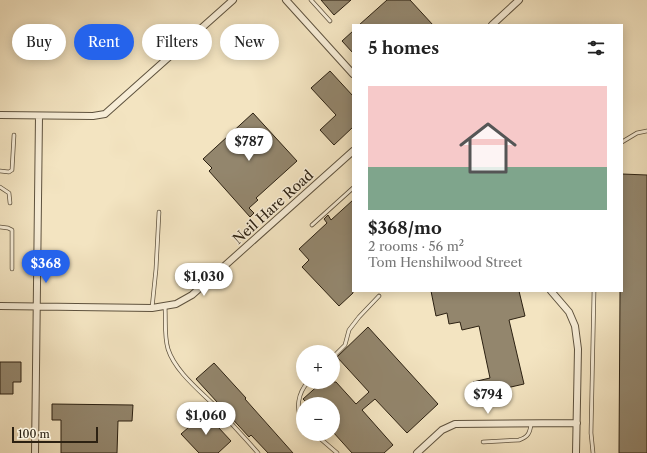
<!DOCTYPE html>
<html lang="en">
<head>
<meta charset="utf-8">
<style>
	body { margin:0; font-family:"Libre Caslon Text",serif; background:#f2f2f2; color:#222; height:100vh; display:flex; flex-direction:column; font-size:15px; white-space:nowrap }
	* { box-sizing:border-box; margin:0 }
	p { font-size:13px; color:#767676 }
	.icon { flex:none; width:22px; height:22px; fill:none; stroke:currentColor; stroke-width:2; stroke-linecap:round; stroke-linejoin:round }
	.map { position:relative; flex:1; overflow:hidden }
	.panel { position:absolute; left:352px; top:24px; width:271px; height:268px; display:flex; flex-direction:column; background:#fff; border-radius:0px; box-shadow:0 2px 10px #0003 }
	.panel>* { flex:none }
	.hud { position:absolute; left:12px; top:24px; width:280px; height:36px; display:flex; gap:8px }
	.tools { position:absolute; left:296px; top:345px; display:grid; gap:8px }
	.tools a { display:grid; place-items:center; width:44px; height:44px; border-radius:50%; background:#fff; box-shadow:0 2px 10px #0003; font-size:20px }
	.scale { position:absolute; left:12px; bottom:10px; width:86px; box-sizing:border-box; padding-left:4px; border:2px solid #2c2112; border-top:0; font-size:11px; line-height:14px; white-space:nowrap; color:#2c2112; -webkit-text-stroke:3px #f7edd7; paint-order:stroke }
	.price { position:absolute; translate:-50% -34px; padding:0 9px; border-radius:14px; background:#fff; color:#222; font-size:13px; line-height:26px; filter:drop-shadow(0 1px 2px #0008) }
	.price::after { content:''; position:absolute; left:50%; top:24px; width:12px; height:9px; margin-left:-6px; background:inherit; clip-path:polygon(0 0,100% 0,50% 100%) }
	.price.on { background:#2563eb; color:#fff }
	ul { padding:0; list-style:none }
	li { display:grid; align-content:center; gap:8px; height:212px; padding:0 16px }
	li span { display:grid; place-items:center; height:124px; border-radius:0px; color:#555 }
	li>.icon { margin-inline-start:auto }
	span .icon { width:72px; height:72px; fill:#fffc; stroke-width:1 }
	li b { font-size:17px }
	h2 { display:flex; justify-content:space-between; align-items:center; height:48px; padding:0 16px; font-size:17px }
	.chip { padding:0 14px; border-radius:18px; background:#fff; box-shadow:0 2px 10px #0003; font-size:14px; line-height:36px }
	.chip.on { background:#2563eb; color:#fff }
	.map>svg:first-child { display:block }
	.building { fill:#93866d; stroke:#2c2112 }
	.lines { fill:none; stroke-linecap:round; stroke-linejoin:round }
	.service-casing { stroke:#5e523e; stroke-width:4.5 }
	.minor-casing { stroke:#5e523e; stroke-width:8 }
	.service { stroke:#f7edd7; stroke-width:3 }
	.minor { stroke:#f7edd7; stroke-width:6 }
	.labels { text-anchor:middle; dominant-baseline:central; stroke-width:3; stroke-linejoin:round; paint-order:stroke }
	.street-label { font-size:14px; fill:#2c2112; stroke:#f7edd7 }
</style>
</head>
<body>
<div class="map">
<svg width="647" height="453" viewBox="0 0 647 453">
	<rect width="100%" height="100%" fill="#f3e4c1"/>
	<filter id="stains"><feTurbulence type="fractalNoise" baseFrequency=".005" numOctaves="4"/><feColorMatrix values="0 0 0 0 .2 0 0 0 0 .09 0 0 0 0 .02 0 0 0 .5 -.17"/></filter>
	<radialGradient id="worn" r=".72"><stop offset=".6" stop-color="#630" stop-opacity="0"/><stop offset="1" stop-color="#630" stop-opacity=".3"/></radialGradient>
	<path class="building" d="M321,0H351L334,15Z
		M387,0H410L433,25H359Z
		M353,31V53L342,41Z
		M330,71L353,96V127L334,145L320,130L336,115L311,88Z
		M253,113L297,161L256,198L258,200L249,208L254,213L250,217L209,171L212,168L203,159Z
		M622,174L647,175V453H619L620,291H622Z
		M353,200V293L339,306L302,267L309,260L299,249L327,223L324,219L328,215L331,220Z
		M431,291H519L525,316L509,320L524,384L476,395L473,382L490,378L479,326L462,330L460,322L449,324L447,313L436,316Z
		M368,327L438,404L407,433L375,399L362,410L393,445L384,453H352L333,432V404H308L303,399L322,382H336L356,404L369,392L337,357Z
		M0,362H21V382H13V394H0Z
		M214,363L246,398L245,399L293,453H268L251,435L249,437L196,379Z
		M52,404L133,405L132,421H118L117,453H61V420H52Z
		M205,413L231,441L218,453H199L181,434Z"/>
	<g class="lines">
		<defs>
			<path id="service" d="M311,0L330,21
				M622,142L637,133L647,131
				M0,171L9,172L12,170L14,135
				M0,187L9,193L10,203
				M312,225L353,188
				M0,227L8,228L12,230V269
				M165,307C166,320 164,336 168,349C175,371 199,390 215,406C229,421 244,437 258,453
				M152,308L156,269L159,212
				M333,357L345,345L349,330L359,317L379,296
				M303,422C295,409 298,393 308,382
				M315,434L337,453
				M483,442L519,440C528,437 530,433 531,424
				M593,453L591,433L594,291"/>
			<path id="minor" d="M286,0L353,74
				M492,25L519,0
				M0,115L93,116L105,114L233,0
				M551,291L569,312L575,326L578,349L576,453
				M0,306L152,308L176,304L192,295L353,151
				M35,453L39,116
				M417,453L442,430L455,424L577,423"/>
		</defs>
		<use href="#service" class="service-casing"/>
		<use href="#minor" class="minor-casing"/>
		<use href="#service" class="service"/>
		<use href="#minor" class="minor"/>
	</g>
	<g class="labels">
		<g class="street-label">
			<text transform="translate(273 207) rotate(-42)">Neil Hare Road</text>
		</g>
	</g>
	<rect width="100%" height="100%" filter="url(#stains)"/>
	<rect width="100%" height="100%" fill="url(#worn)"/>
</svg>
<div class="tools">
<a>+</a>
<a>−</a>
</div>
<div class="scale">100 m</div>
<b class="price" style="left:249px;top:162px">$787</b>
<b class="price on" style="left:46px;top:284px">$368</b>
<b class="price" style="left:204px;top:297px">$1,030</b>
<b class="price" style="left:488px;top:415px">$794</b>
<b class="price" style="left:206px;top:436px">$1,060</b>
<div class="hud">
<a class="chip">Buy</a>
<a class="chip on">Rent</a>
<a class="chip">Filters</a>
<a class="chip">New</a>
</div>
<section class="panel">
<h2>5 homes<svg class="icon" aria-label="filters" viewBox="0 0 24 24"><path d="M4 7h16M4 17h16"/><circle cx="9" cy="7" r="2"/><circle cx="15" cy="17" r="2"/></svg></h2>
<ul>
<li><span style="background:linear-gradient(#f6c9c9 65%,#7fa58c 0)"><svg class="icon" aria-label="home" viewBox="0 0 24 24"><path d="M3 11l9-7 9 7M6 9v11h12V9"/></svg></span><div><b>$368/mo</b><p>2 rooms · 56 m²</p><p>Tom Henshilwood Street</p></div></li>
</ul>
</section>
</div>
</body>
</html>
